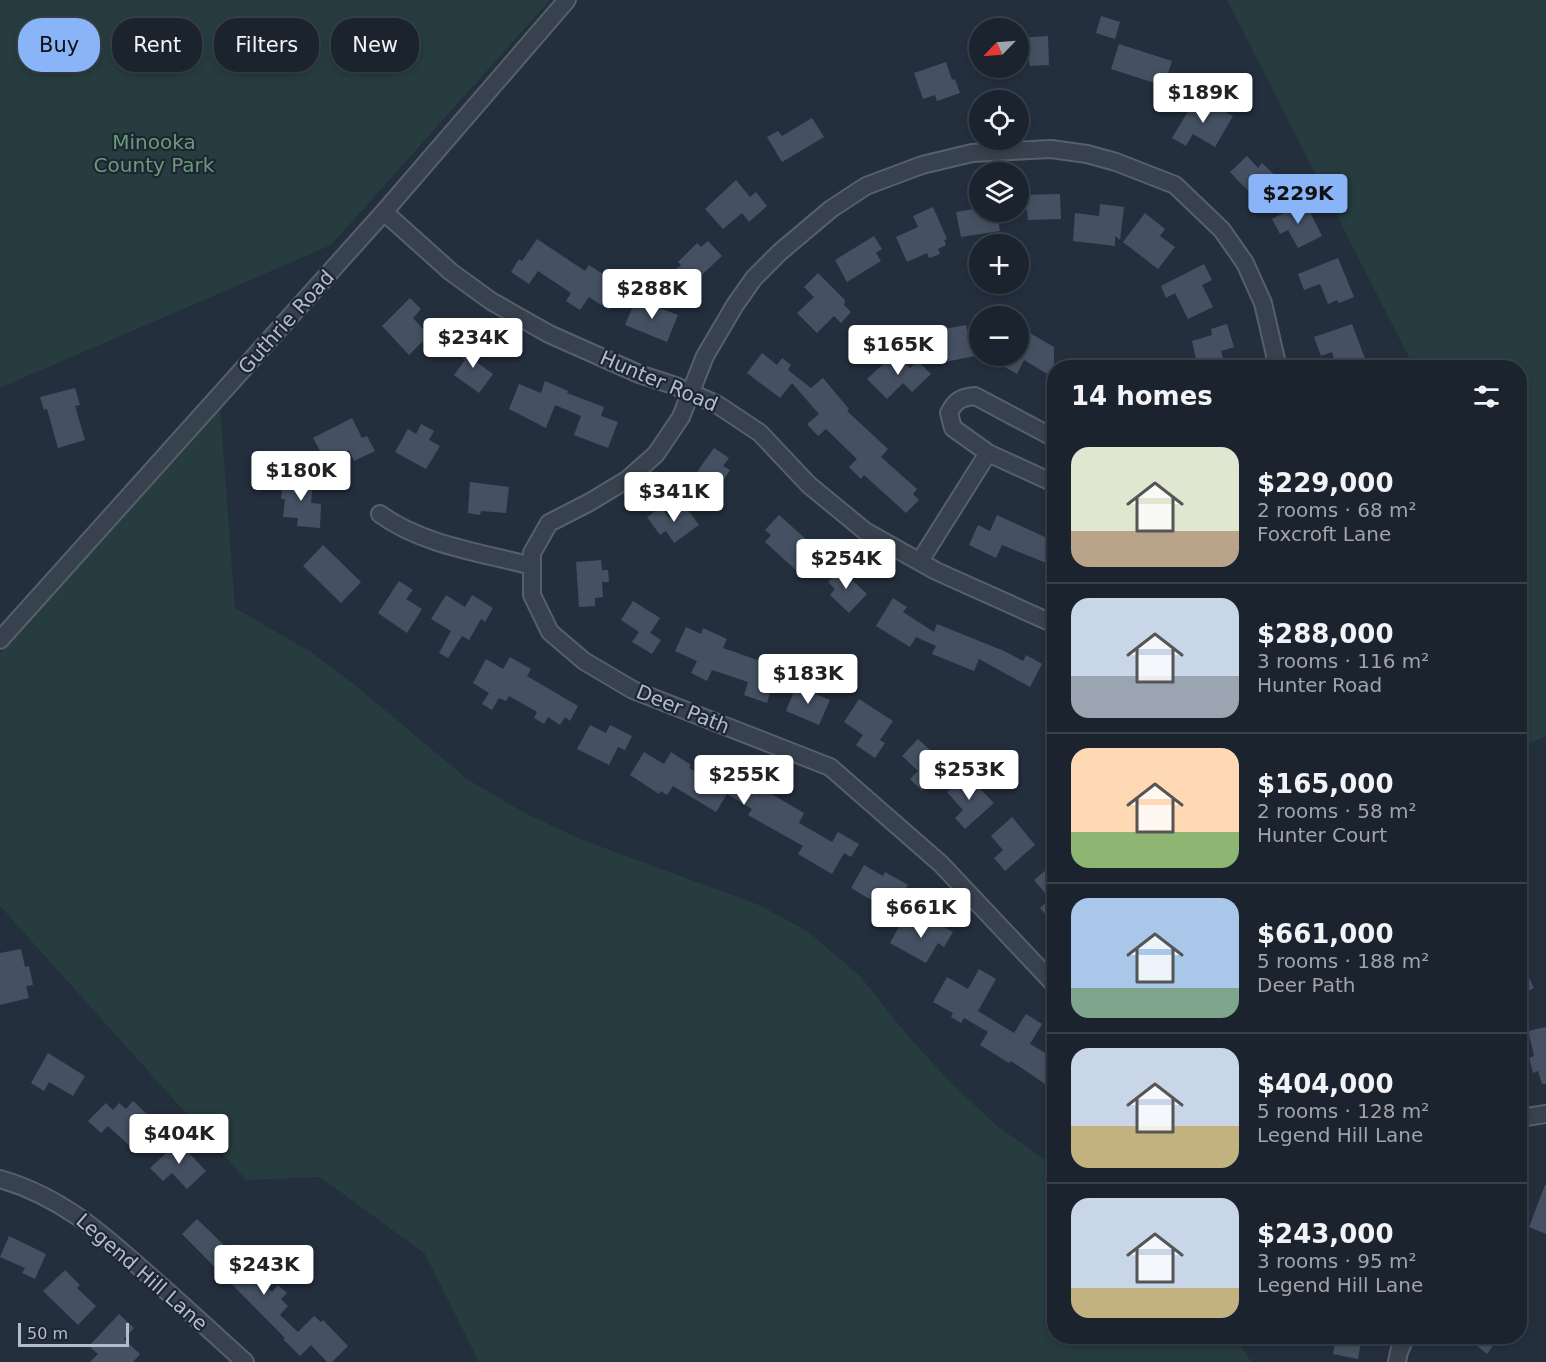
<!DOCTYPE html>
<html lang="en">
<head>
<meta charset="utf-8">
<style>
	body { margin:0; font-family:"DejaVu Sans",sans-serif; background:#242b36; color:#f1f3f6; height:100vh; display:flex; flex-direction:column; font-size:22px; white-space:nowrap }
	* { box-sizing:border-box; margin:0 }
	p { font-size:20px; color:#a0a4aa }
	.icon { flex:none; width:33px; height:33px; fill:none; stroke:currentColor; stroke-width:2; stroke-linecap:round; stroke-linejoin:round }
	.map { position:relative; flex:1; overflow:hidden }
	.side { position:absolute; left:1047px; top:360px; width:480px; height:984px; display:flex; flex-direction:column; background:#1b232e; border-radius:24px; box-shadow:0 3px 9px #0003,0 0 0 2px #39404a }
	.side>* { flex:none }
	.banner { position:absolute; left:18px; top:18px; width:570px; height:54px; display:flex; gap:12px }
	.needle { width:39px; rotate:245deg }
	.tools { position:absolute; left:969px; top:18px; display:grid; gap:12px }
	.tools a { display:grid; place-items:center; width:60px; height:60px; border-radius:50%; background:#1b232e; box-shadow:0 3px 9px #0003,0 0 0 2px #39404a; font-size:30px }
	.scale { position:absolute; left:18px; bottom:15px; width:111px; box-sizing:border-box; padding-left:6px; border:3px solid #b4bcc9; border-top:0; font-size:16px; line-height:21px; white-space:nowrap; color:#b4bcc9; -webkit-text-stroke:4px #1d2633; paint-order:stroke }
	.price { position:absolute; translate:-50% -51px; padding:0 14px; border-radius:6px; background:#fff; color:#222; font-size:20px; line-height:39px; filter:drop-shadow(0 2px 3px #0008) }
	.price::after { content:''; position:absolute; left:50%; top:36px; width:18px; height:14px; margin-left:-9px; background:inherit; clip-path:polygon(0 0,100% 0,50% 100%) }
	.price.selected { background:#8ab4f8; color:#111 }
	ul { padding:0; list-style:none }
	li { display:flex; align-items:center; gap:18px; height:150px; padding:0 24px }
	li+li { border-top:2px solid #39404a }
	li span { display:grid; place-items:center; flex:none; width:168px; height:120px; border-radius:18px; color:#555 }
	li>.icon { margin-inline-start:auto }
	span .icon { width:72px; height:72px; fill:#fffc; stroke-width:1 }
	li b { font-size:26px }
	h2 { display:flex; justify-content:space-between; align-items:center; height:72px; padding:0 24px; font-size:26px }
	.chip { padding:0 21px; border-radius:24px; background:#1b232e; box-shadow:0 3px 9px #0003,0 0 0 2px #39404a; font-size:21px; line-height:54px }
	.chip.selected { background:#8ab4f8; color:#111 }
	.map>svg:first-child { display:block }
	.green { fill:#263c3f }
	.building { fill:#455162 }
	.lines { fill:none; stroke-linecap:round; stroke-linejoin:round }
	.minor-casing { stroke:#565f6c; stroke-width:20 }
	.minor { stroke:#38414e; stroke-width:16 }
	.labels { text-anchor:middle; dominant-baseline:central; stroke-width:4.5; stroke-linejoin:round; paint-order:stroke }
	.park-label { font-size:20px; fill:#6b9a76; stroke:#1d2633 }
	.street-label { font-size:20px; fill:#b4bcc9; stroke:#1d2633 }
</style>
</head>
<body>
<div class="map">
<svg width="1546" height="1362" viewBox="0 0 1546 1362">
	<rect width="100%" height="100%" fill="#242f3e"/>
	<path class="green" d="M0,0H550L331,245L0,388Z
		M1227,0H1546V736L1520,748V368L1414,367Z
		M220,407L235,608L311,652L355,685L467,779L523,812L580,839L759,905L807,931L860,976L907,1035L950,1082L997,1126L1054,1166V1336L1236,1337L1251,1362H479L425,1254L320,1177L246,1180L0,906V654Z"/>
	<path class="building" d="M1101,16L1120,22L1115,39L1096,33Z
		M1048,36L1049,65L1030,66L1029,59L1018,60V38Z
		M1119,44L1172,61L1164,86L1111,69Z
		M946,62L952,80L955,79L960,93L937,101L935,95L923,99L914,73Z
		M1203,100L1233,116L1215,147L1193,134L1186,146L1172,138L1193,103L1199,107Z
		M812,118L824,137L782,162L767,137L778,131L782,136Z
		M1247,156L1258,168L1262,163L1282,182L1264,199L1253,187L1248,191L1230,172Z
		M736,180L750,197L756,192L767,206L749,222L742,213L723,229L705,209Z
		M1060,194L1061,219L1028,220L1027,210L1018,211V195Z
		M1305,202L1322,236L1298,248L1288,230L1280,234L1272,219Z
		M1100,204L1124,207L1120,240L1115,236V246L1073,241L1075,213L1099,216Z
		M933,207L947,239L944,240L946,245L938,249L940,254L929,258L927,253L907,262L896,237L918,227L913,216Z
		M980,208V212H997L1000,231L961,237L956,212Z
		M1145,213L1165,229L1160,236L1175,247L1158,269L1123,242Z
		M874,236L882,249L876,253L881,261L847,282L835,260Z
		M537,239L585,271L589,265L623,287L609,310L589,297L580,310L566,301L571,293L538,271L529,284L511,272L519,259L522,261Z
		M708,241L722,256L691,285L676,269L681,265L678,262L697,243L701,247Z
		M1338,258L1354,297L1339,303L1337,300L1328,304L1320,284L1304,290L1298,274Z
		M1204,264L1212,280L1202,285L1213,307L1188,319L1175,293L1166,298L1161,286Z
		M818,273L845,300L844,305L851,312L841,323L834,316L817,333L797,313L814,297L804,287Z
		M410,298L421,309L413,318L429,335L409,355L382,326Z
		M636,299L678,315L667,342L625,325Z
		M1227,324L1234,347L1221,351L1226,368H1198L1192,341L1212,335L1211,329Z
		M1352,324L1367,364L1359,368H1337L1332,352L1321,356L1314,337Z
		M966,325L970,340L980,338V355L940,363L935,338L946,336L944,329Z
		M1018,326L1054,347V378L1024,360L1017,374L986,356H1018Z
		M469,342L482,352L475,361L493,374L479,393L454,375L465,360L459,355Z
		M896,352L910,368L918,361L931,374L912,392L903,383L887,399L867,379Z
		M762,353L777,365L782,358L791,365L788,370L811,388L823,378L849,409L847,411L888,449L881,457L917,489L913,494L919,500L906,513L864,475L861,479L849,467L857,459L826,429L818,436L807,424L819,414L792,383L780,398L747,373Z
		M545,381L568,391L567,393L604,407L601,416L618,422L608,448L574,435L581,416L555,405L546,428L509,409L519,384L541,393Z
		M75,388L80,405L75,406L85,440L58,448L47,409L44,410L40,397Z
		M352,418L362,438L367,436L375,451L354,461L349,450L326,462L313,438Z
		M421,424L434,431L429,440L440,446L426,469L395,452L408,429L416,434Z
		M714,448L729,458L723,466L730,470L711,499L689,483Z
		M283,477L313,480L311,503L321,504L320,528L297,526L298,518L283,517L285,499H281Z
		M470,482L509,487L506,513L481,511L480,515L468,513Z
		M685,506L699,525L674,543L666,531L660,535L647,517L661,507L669,518Z
		M779,515L818,550L798,572L765,542L771,535L765,530Z
		M997,515L1045,537L1054,516V566L1002,545L996,558L969,545L978,525L990,531Z
		M323,545L361,582L341,603L303,566Z
		M601,560L602,570H608L609,582H602L603,597L595,598V606L579,607L576,562Z
		M844,565L855,575L851,579L867,594L849,613L830,595L835,589L828,582Z
		M399,581L413,590L406,599L422,609L407,633L378,613Z
		M446,595L465,607L472,595L493,608L485,622L481,619L469,640L462,636L448,658L439,653L451,631L431,619Z
		M893,598L907,607L903,612L934,632L937,624L1004,651L1023,661L1026,655L1042,664L1030,687L979,659L974,671L932,654L936,646L916,637L910,647L876,626Z
		M633,601L660,618L650,633L661,640L652,654L632,642L639,632L621,620Z
		M686,627L701,634L703,628L727,639L723,648L766,663L760,683L772,687L767,703L744,695L748,682L712,670L707,681L691,673L697,661L675,651Z
		M510,657L531,669L527,676L578,706L570,721L565,717L560,725L548,717L544,724L534,718L537,712L509,696L506,701L499,698L492,710L482,704L489,693L473,683L486,659L503,669Z
		M796,686L830,700L819,725L786,711Z
		M859,699L893,721L880,740L885,743L875,758L856,745L863,735L844,722Z
		M590,725L606,733L610,725L632,736L625,750L618,747L609,765L577,749Z
		M918,739L940,759L932,768L938,774L922,791L910,779L918,771L902,756Z
		M644,752L664,764L671,752L691,765L689,768L719,785L726,774L760,795L763,789L804,813L799,823L832,842L838,832L859,844L851,857L844,853L832,874L798,854L803,846L748,815L752,809L727,794L716,812L673,786L667,795L661,791L659,794L630,775Z
		M966,775L994,803L965,829L955,818L963,810L947,792Z
		M1012,817L1035,845L1005,871L994,858L1003,850L991,836Z
		M1054,863V924L1040,908L1050,899L1034,880Z
		M864,865L883,876L885,872L908,885L900,899L890,894L883,907L851,888Z
		M903,919L924,931L931,919L953,932L944,947L938,943L926,963L890,943Z
		M21,949L25,967L29,966L33,985L26,986L29,998L0,1005V953Z
		M1520,959L1534,988L1520,995Z
		M979,969L996,979L978,1011L1014,1033L1026,1014L1042,1024L1030,1044L1054,1058V1090L1011,1061L1009,1063L980,1045L988,1032L964,1018L961,1023L951,1017L953,1013L933,1002L947,977L968,989Z
		M1546,1027V1084H1542L1538,1071L1533,1073L1529,1058L1534,1056L1528,1031Z
		M48,1053L85,1076L73,1096L49,1082L44,1091L31,1083Z
		M133,1101L148,1115L143,1121L149,1128L131,1147L108,1126L101,1133L88,1121L106,1103L113,1110L119,1103L126,1109Z
		M181,1139L192,1150L189,1153L206,1171L187,1189L172,1173L163,1181L150,1168Z
		M1545,1185H1546V1234L1529,1227Z
		M197,1219L229,1250L235,1244L245,1254L240,1260L272,1292L278,1285L287,1293L281,1299L288,1306L280,1315L298,1332L314,1316L321,1322L323,1320L348,1346L332,1362H327L311,1345L300,1356L283,1339L285,1338L182,1234Z
		M9,1236L46,1254L35,1279L22,1273L25,1268L0,1257Z
		M65,1270L80,1285L77,1288L96,1306L78,1325L43,1291Z
		M119,1314L134,1328L124,1339L140,1354L133,1362H90L98,1354L89,1346Z
		M1336,1336H1362L1358,1359L1333,1354Z
		M1465,1336H1500L1487,1354Z"/>
	<g class="lines">
		<defs>
			<path id="minor" d="M384,212L451,272L491,301L549,334L639,374L673,385L718,405L760,433L809,485L865,531L936,571L1054,624
				M1054,438L975,396C961,397 955,401 949,413L953,428L988,453L1047,480L1054,481
				M380,514C422,545 483,553 532,566
				M920,561L988,453
				M0,640L384,212L567,0
				M1054,984L941,864L830,767L633,690L584,661L550,632L532,595V553L549,523L590,502L628,479L656,454L681,417L705,356L735,305L754,278L780,252L831,209L866,186L922,165L972,153L1051,149L1087,154L1116,162L1175,185L1222,230L1245,263L1263,303L1278,368
				M1520,1118L1546,1114
				M0,1179C63,1197 105,1236 153,1279C184,1306 214,1334 245,1362
				M1397,1362L1399,1352L1406,1336"/>
		</defs>
		<use href="#minor" class="minor-casing"/>
		<use href="#minor" class="minor"/>
	</g>
	<g class="labels">
		<g class="park-label">
			<text x="154" y="142">Minooka<tspan x="154" dy="23">County Park</tspan></text>
		</g>
		<g class="street-label">
			<text transform="translate(286 322) rotate(-48)">Guthrie Road</text>
			<text transform="translate(659 381) rotate(23)">Hunter Road</text>
			<text transform="translate(683 709) rotate(22)">Deer Path</text>
			<text transform="translate(142 1272) rotate(41)">Legend Hill Lane</text>
		</g>
	</g>
</svg>
<div class="tools">
<a><svg class="needle" viewBox="-14 -14 28 28"><path d="M0-13l5 13h-10z" fill="#e53935"/><path d="M0 13l5-13h-10z" fill="#a0a4aa"/></svg></a>
<a><svg class="icon" aria-label="locate" viewBox="0 0 24 24"><circle cx="12" cy="12" r="6"/><path d="M12 2v4M12 18v4M2 12h4M18 12h4"/></svg></a>
<a><svg class="icon" aria-label="layers" viewBox="0 0 24 24"><path d="M12 4l9 5-9 5-9-5zM3 14l9 5 9-5"/></svg></a>
<a>+</a>
<a>−</a>
</div>
<div class="scale">50 m</div>
<b class="price" style="left:1203px;top:124px">$189K</b>
<b class="price selected" style="left:1298px;top:225px">$229K</b>
<b class="price" style="left:652px;top:320px">$288K</b>
<b class="price" style="left:473px;top:369px">$234K</b>
<b class="price" style="left:898px;top:376px">$165K</b>
<b class="price" style="left:301px;top:502px">$180K</b>
<b class="price" style="left:674px;top:523px">$341K</b>
<b class="price" style="left:846px;top:590px">$254K</b>
<b class="price" style="left:808px;top:705px">$183K</b>
<b class="price" style="left:969px;top:801px">$253K</b>
<b class="price" style="left:744px;top:806px">$255K</b>
<b class="price" style="left:921px;top:939px">$661K</b>
<b class="price" style="left:179px;top:1165px">$404K</b>
<b class="price" style="left:264px;top:1296px">$243K</b>
<div class="banner">
<a class="chip selected">Buy</a>
<a class="chip">Rent</a>
<a class="chip">Filters</a>
<a class="chip">New</a>
</div>
<section class="side">
<h2>14 homes<svg class="icon" aria-label="filters" viewBox="0 0 24 24"><path d="M4 7h16M4 17h16"/><circle cx="9" cy="7" r="2"/><circle cx="15" cy="17" r="2"/></svg></h2>
<ul>
<li><span style="background:linear-gradient(#dfe7d0 70%,#b9a48a 0)"><svg class="icon" aria-label="home" viewBox="0 0 24 24"><path d="M3 11l9-7 9 7M6 9v11h12V9"/></svg></span><div><b>$229,000</b><p>2 rooms · 68 m²</p><p>Foxcroft Lane</p></div></li>
<li><span style="background:linear-gradient(#c9d6e8 65%,#9aa5b1 0)"><svg class="icon" aria-label="home" viewBox="0 0 24 24"><path d="M3 11l9-7 9 7M6 9v11h12V9"/></svg></span><div><b>$288,000</b><p>3 rooms · 116 m²</p><p>Hunter Road</p></div></li>
<li><span style="background:linear-gradient(#ffd9b3 70%,#8fb573 0)"><svg class="icon" aria-label="home" viewBox="0 0 24 24"><path d="M3 11l9-7 9 7M6 9v11h12V9"/></svg></span><div><b>$165,000</b><p>2 rooms · 58 m²</p><p>Hunter Court</p></div></li>
<li><span style="background:linear-gradient(#a9c7e8 75%,#7fa58c 0)"><svg class="icon" aria-label="home" viewBox="0 0 24 24"><path d="M3 11l9-7 9 7M6 9v11h12V9"/></svg></span><div><b>$661,000</b><p>5 rooms · 188 m²</p><p>Deer Path</p></div></li>
<li><span style="background:linear-gradient(#c9d6e8 65%,#c2b280 0)"><svg class="icon" aria-label="home" viewBox="0 0 24 24"><path d="M3 11l9-7 9 7M6 9v11h12V9"/></svg></span><div><b>$404,000</b><p>5 rooms · 128 m²</p><p>Legend Hill Lane</p></div></li>
<li><span style="background:linear-gradient(#c9d6e8 75%,#c2b280 0)"><svg class="icon" aria-label="home" viewBox="0 0 24 24"><path d="M3 11l9-7 9 7M6 9v11h12V9"/></svg></span><div><b>$243,000</b><p>3 rooms · 95 m²</p><p>Legend Hill Lane</p></div></li>
</ul>
</section>
</div>
</body>
</html>
